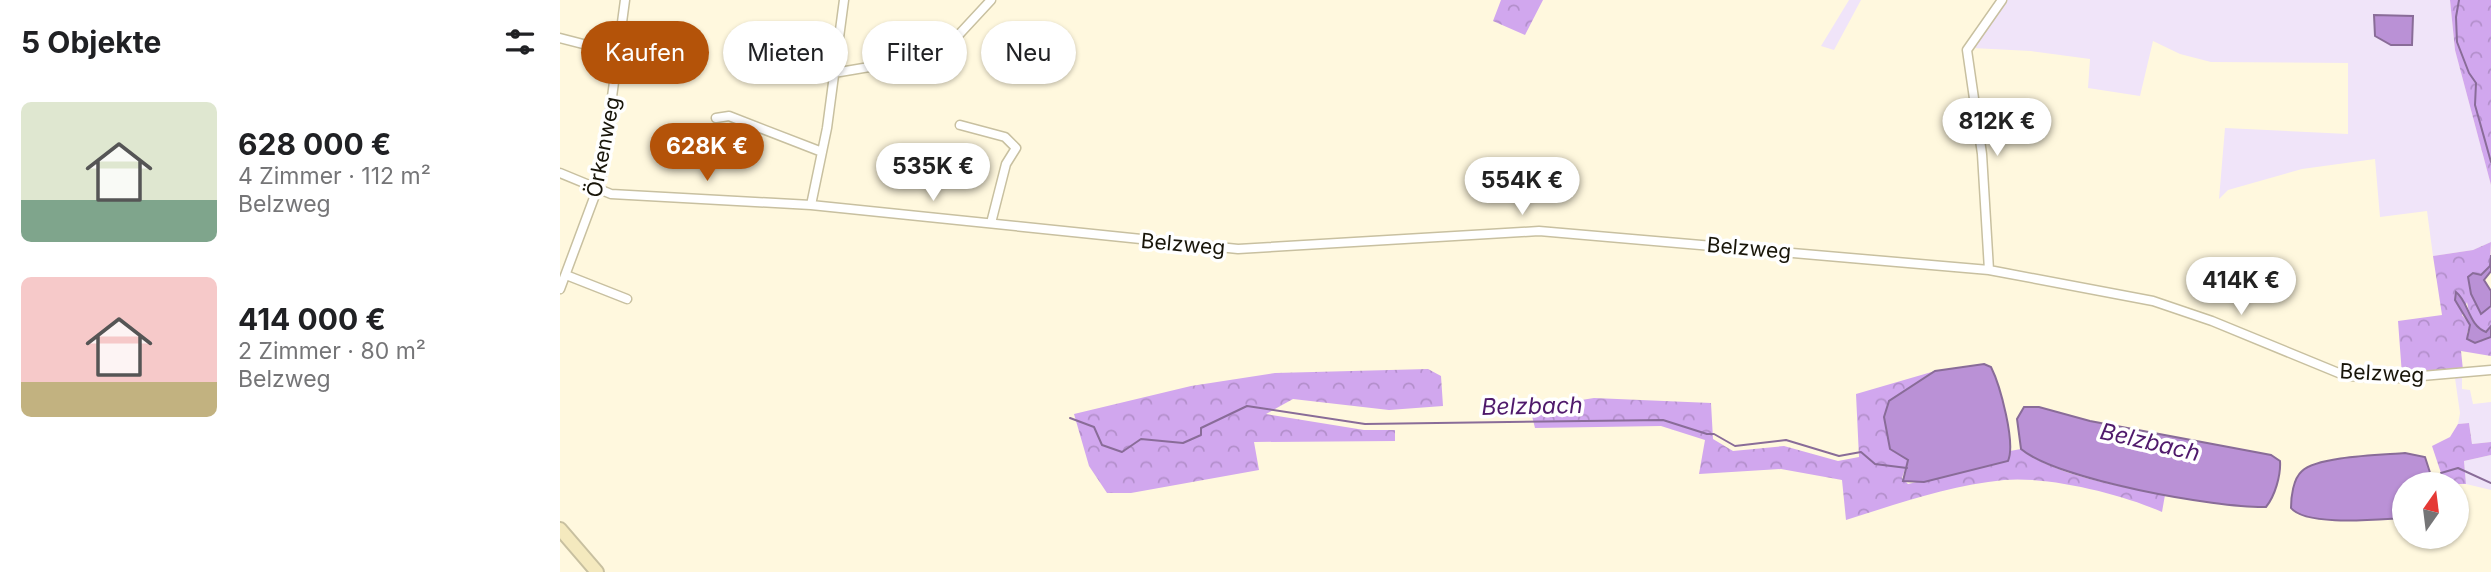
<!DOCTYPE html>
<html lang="de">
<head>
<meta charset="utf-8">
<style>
	body { margin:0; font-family:Inter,sans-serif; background:#f2f2f2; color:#202124; height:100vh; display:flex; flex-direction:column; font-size:26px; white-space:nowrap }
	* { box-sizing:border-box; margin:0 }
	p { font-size:23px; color:#757577 }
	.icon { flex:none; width:38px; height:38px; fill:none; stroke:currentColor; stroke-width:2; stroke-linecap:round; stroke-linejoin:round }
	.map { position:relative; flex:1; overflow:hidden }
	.drawer { display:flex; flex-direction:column; background:#fff; width:560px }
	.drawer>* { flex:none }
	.guide { position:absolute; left:21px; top:21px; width:665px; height:63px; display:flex; gap:14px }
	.needle { width:46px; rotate:14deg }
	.fabs { position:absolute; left:1832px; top:472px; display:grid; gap:14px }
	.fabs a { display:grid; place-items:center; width:77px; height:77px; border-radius:50%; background:#fff; box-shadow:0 2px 5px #0004; font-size:35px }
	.price { position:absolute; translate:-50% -60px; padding:0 16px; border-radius:24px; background:#fff; color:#222; font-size:23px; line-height:46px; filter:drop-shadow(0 2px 4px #0008) }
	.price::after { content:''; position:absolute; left:50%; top:42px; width:21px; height:16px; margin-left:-10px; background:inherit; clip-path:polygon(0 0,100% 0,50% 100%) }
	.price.on { background:#b45309; color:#fff }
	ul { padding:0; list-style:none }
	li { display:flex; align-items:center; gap:21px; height:175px; padding:0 21px }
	li span { display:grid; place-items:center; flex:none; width:196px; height:140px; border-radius:10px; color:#555 }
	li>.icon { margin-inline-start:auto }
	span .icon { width:84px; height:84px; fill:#fffc; stroke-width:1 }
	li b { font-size:30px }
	h2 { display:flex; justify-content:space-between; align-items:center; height:84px; padding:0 21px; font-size:30px }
	.chip { padding:0 24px; border-radius:32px; background:#fff; box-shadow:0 2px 5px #0004; font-size:24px; line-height:63px }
	.chip.on { background:#b45309; color:#fff }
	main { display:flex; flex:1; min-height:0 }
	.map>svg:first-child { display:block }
	.green { fill:#f0e4f9 }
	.forest { fill:url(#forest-crowns) }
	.water { fill:#ba91d6; stroke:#896c98; stroke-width:2 }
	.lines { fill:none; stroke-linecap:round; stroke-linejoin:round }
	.stream { stroke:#896c98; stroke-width:2 }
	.street-casing { stroke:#c8c0a0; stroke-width:11 }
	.secondary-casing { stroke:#c8c0a0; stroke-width:16 }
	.street { stroke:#fff; stroke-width:8 }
	.secondary { stroke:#f4e9be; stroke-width:12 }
	.labels { text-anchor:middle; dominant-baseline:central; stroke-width:7; stroke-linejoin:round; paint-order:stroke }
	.street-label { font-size:21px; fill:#181509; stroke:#fff }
	.water-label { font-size:23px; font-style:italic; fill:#4f196b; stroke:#fff }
</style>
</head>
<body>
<main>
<section class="drawer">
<h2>5 Objekte<svg class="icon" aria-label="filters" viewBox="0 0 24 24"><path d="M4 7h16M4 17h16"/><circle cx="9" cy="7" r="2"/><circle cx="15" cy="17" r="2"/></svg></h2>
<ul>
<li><span style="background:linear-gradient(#dfe7d0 70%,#7fa58c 0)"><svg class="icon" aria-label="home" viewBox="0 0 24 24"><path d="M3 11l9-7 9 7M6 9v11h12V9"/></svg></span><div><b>628 000 €</b><p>4 Zimmer · 112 m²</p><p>Belzweg</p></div></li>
<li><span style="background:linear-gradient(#f6c9c9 75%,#c2b280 0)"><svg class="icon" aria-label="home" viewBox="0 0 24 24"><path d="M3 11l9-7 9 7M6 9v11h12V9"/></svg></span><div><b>414 000 €</b><p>2 Zimmer · 80 m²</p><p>Belzweg</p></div></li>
</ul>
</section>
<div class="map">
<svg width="1931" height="572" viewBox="0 0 1931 572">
	<defs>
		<pattern id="forest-crowns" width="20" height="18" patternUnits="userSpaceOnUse" patternTransform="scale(1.75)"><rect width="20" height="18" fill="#d1a7ee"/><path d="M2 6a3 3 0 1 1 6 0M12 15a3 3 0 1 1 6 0" fill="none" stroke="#b38fcb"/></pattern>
	</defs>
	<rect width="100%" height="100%" fill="#fff8de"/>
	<path class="green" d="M1289,0H1301L1274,50L1261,46Z
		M1446,0H1890L1895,50L1931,185V242L1913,250L1873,256L1867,211L1820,217L1815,159L1742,169L1668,190L1659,199L1665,128L1788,134V63L1651,62L1620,54L1593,41L1580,96L1528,88L1530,59L1471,51L1412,48Z
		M1895,378H1902V389L1910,390L1913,404L1931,402V442L1912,444L1909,423L1898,424L1900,413Z
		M1931,455V490L1906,484L1904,461Z"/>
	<path class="forest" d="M941,0H983L965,35L933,21Z
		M1890,0H1931V185L1895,50Z
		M1931,242L1930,266L1922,275L1930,309L1931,306V326L1926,332C1914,328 1909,314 1907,302L1902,315L1910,325L1907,333L1915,343L1931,337V356L1901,351L1903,370L1842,375L1838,321L1882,315L1873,256L1913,250Z
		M868,369L881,376L883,406L829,410L733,399L706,414L804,430H835V441L694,442L699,470L571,493H547L529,466L514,414L631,386L715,373Z
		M1375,371L1329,401L1337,453L1348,460L1342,478L1348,484L1448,461L1450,451L1461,449C1492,475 1564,487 1605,495L1602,512C1562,494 1488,476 1444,480C1391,485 1337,504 1286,520L1282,480L1221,469L1139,474L1145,440L1101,426L975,428L972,416L977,407L1034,398L1151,403L1153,439L1173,451L1224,446L1278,461L1299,457L1296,394Z
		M1909,423L1912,444L1931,442V455L1904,461L1906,484H1881V473L1872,446L1890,437L1898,424Z"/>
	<path class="water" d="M1814,15L1853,16L1852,45H1831L1815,36Z
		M1931,255V271L1924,280L1931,291V306L1921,314L1911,294L1908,277L1913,273L1921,275L1930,266Z
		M1896,292C1909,302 1908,325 1926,332L1931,326V337L1915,343L1907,339L1910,325L1895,300Z
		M1424,364L1431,367C1440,385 1456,443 1448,461L1364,482L1343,481L1348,460L1330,449L1324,417L1329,401L1375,371Z
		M1464,407H1479L1530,421L1711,455L1720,461C1721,475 1715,496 1706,507C1656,508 1498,480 1461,449L1457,419Z
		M1845,453L1865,457L1874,485H1844V518C1821,519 1746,527 1731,508C1731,497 1733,479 1742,471C1758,456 1822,455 1845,453Z"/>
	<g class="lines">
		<path class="stream" d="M1899,0L1896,17L1897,42L1909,73L1916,83L1915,105L1931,162
			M510,418L534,427L542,445L562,452L581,439L623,443L641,435V428L687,406L805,424L1103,420L1147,434H1154L1175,446L1226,440L1279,456L1301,452L1315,464L1347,468
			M1881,473L1898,468L1931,483"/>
		<defs>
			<path id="street" d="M0,38L58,53
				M274,73L380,55L431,0
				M156,118L169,116L262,152
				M400,125L445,137L456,148L446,164L431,223
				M0,173L51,194L251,205L678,249L979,231L1429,270L1593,301L1652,321L1786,376L1839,378L1931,370
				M251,205L267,128L284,0
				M1429,270L1422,154L1407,50L1442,0
				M6,275L67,299
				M0,289L41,179L65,0"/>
			<path id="secondary" d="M0,529L37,572"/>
		</defs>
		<use href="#street" class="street-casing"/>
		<use href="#secondary" class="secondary-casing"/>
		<use href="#street" class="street"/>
		<use href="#secondary" class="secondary"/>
	</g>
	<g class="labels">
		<g class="street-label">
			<text transform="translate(43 147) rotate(-79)">Örkenweg</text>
			<text transform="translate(623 244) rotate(5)">Belzweg</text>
			<text transform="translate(1189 248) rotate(5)">Belzweg</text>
			<text transform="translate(1822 373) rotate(3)">Belzweg</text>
		</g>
		<g class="water-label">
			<text transform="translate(972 406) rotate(-1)">Belzbach</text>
			<text transform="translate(1590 442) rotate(13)">Belzbach</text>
		</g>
	</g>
</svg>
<div class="fabs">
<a><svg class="needle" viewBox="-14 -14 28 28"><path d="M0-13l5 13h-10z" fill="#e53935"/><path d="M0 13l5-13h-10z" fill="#757577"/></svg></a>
</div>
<b class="price" style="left:1437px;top:158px">812K €</b>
<b class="price on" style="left:147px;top:183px">628K €</b>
<b class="price" style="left:373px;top:203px">535K €</b>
<b class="price" style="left:962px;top:217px">554K €</b>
<b class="price" style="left:1681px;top:317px">414K €</b>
<div class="guide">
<a class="chip on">Kaufen</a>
<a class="chip">Mieten</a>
<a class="chip">Filter</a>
<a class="chip">Neu</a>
</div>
</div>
</main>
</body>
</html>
